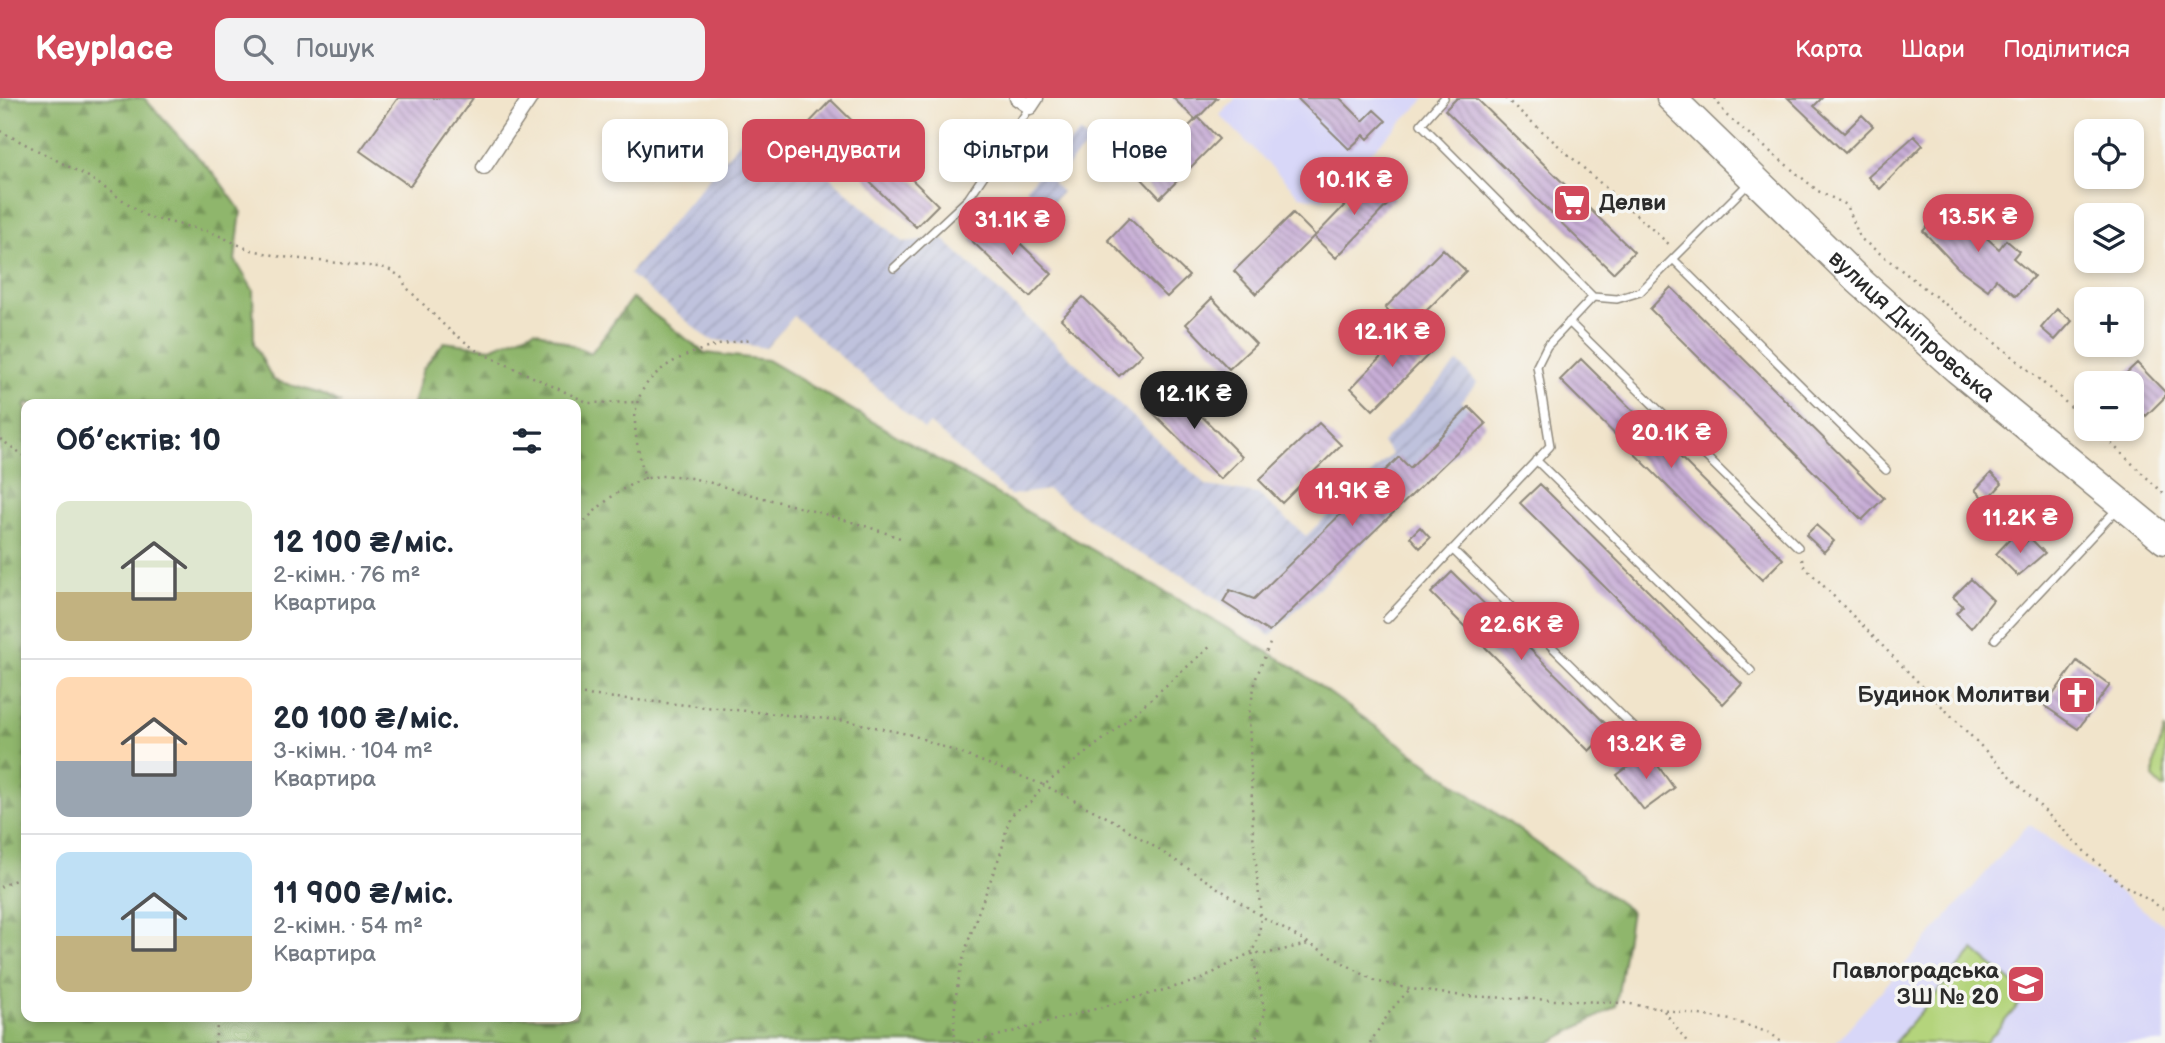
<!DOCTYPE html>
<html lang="uk">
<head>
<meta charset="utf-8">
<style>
	body { margin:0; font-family:"Balsamiq Sans",sans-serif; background:#f2f2f3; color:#1f2937; height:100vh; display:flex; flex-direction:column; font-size:26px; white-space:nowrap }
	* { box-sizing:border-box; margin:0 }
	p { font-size:23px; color:#747a83 }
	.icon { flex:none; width:38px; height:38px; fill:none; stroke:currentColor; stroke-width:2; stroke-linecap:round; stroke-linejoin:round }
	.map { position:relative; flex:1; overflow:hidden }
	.details { position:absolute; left:21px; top:301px; width:560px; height:623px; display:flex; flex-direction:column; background:#fff; border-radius:14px; box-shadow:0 4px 10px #0003 }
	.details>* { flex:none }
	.hud { position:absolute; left:602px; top:21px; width:665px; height:63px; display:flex; gap:14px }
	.fabs { position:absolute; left:2074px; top:21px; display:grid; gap:14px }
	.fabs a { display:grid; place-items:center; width:70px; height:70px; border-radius:14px; background:#fff; box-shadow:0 4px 10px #0003; font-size:35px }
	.price { position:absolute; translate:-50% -60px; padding:0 16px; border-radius:24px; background:#d1495b; color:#fff; font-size:23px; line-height:46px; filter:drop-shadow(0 2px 4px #0008) }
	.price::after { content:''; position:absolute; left:50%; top:42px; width:21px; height:16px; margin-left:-10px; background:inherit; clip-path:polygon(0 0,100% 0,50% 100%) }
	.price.current { background:#222; color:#fff }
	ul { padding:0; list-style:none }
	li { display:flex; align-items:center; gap:21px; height:175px; padding:0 35px }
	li+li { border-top:2px solid #e0e1e3 }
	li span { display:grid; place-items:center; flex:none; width:196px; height:140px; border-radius:14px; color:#555 }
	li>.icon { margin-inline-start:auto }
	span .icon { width:84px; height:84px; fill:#fffc; stroke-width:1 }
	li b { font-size:30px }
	h2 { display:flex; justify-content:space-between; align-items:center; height:84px; padding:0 35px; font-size:30px }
	.chip { padding:0 24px; border-radius:14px; background:#fff; box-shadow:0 4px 10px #0003; font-size:24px; line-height:63px }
	.chip.current { background:#d1495b; color:#fff }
	header { display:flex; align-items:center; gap:42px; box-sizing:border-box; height:98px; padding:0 35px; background:#d1495b; color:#fff }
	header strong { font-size:33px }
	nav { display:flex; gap:38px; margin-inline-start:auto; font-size:24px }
	.search { width:490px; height:63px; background:#f2f2f3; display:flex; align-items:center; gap:18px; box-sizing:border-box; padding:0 24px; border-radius:14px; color:#747a83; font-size:26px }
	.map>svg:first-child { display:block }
	.built { fill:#d8d7f8 }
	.industrial { fill:url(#industrial-furrows) }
	.grass { fill:#b4d47c; stroke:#708054; stroke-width:2 }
	.forest { fill:url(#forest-firs); stroke:#5d704c; stroke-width:2 }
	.building { fill:url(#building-back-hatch) }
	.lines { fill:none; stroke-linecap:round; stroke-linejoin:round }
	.lane-casing { stroke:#8e887b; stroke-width:10 }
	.street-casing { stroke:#8e887b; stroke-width:17 }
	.highway-casing { stroke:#8e887b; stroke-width:31 }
	.path { stroke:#8e887b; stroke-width:2.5; stroke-dasharray:2 5; stroke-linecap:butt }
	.lane { stroke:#fff; stroke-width:7 }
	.street { stroke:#fff; stroke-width:14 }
	.highway { stroke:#fff; stroke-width:28 }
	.labels { text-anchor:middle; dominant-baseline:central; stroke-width:7; stroke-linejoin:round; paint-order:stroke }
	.poi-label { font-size:23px; font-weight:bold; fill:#2b2b2b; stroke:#f6f6f2; text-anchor:end }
	.street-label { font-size:23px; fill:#2b2b2b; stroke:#f6f6f2 }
</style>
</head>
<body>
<header>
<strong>Keyplace</strong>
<div class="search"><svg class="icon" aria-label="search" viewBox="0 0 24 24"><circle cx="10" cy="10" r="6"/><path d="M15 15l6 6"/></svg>Пошук</div>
<nav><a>Карта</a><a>Шари</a><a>Поділитися</a></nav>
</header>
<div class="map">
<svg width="2165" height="945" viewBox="0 0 2165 945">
	<defs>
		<pattern id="industrial-furrows" width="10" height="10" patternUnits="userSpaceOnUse" patternTransform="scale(1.75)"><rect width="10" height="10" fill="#bfc2dd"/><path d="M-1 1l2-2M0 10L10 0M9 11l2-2" fill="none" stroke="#a4a7be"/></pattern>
		<pattern id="forest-firs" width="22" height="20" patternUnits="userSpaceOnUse" patternTransform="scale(1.75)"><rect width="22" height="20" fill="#8fb66c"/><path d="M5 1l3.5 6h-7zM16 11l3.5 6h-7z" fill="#759459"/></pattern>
		<pattern id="building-back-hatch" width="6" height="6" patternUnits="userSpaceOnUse" patternTransform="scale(1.75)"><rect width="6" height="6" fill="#c7add6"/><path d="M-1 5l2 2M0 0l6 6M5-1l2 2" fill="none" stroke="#a28dae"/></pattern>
	</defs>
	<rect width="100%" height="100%" fill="#f6f6f2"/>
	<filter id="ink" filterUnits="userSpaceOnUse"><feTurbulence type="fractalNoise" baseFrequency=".0143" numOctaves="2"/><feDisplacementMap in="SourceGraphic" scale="14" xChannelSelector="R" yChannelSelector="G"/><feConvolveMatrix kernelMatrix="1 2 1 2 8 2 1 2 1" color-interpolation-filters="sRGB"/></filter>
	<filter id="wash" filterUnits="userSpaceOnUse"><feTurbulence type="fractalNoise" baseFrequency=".00686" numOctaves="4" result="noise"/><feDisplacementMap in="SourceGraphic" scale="28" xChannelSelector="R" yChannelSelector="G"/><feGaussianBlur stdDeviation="1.57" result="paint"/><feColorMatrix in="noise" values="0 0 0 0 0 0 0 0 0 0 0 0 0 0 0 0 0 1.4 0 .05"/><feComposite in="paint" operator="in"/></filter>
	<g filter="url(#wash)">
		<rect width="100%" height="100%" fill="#f1e4cb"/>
		<path class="built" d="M1236,0H1426L1322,102L1300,98L1220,17Z
			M2029,726L2165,828V945H1835Z"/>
		<path class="industrial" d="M761,18L903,144L942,140L1207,388L1258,396L1306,438L1392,356L1382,345L1458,264L1477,285L1461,303L1486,326L1270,538L1185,479L1133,452L1048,392L1010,397L930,326L924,331L794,218L766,250L709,241L629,176Z
			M1080,34L1090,44L1052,84L1062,94L1047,110L1026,90Z"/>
		<path class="grass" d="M2165,631V690H2163L2153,680L2156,657Z
			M1974,852L2027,897L1986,945H1894Z"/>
		<path class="forest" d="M0,0H144L218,81L241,113L235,162L253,192L254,246L273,282L321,296L340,306H26V919H576V306H413L423,271L444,244L491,250L535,232L591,255L632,200L705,255L767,262L1292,568L1631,813L1616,908L1550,945H0Z"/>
		<g id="blocks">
			<path class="building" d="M398,0H473L410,88L360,53Z
				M1173,0H1217L1196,22Z
				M1297,0H1340L1363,23L1374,12L1386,23L1368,41L1364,37L1349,51Z
				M1457,0H1476L1634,154L1613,175L1445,12Z
				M1788,0H1822L1814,8L1844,35L1862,17L1873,28L1845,55Z
				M831,2L938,107L916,129L809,25Z
				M1198,19L1219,41L1160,100L1139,78Z
				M1914,38L1923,47L1880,91L1868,79Z
				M1372,79L1394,100L1336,160L1314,139Z
				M1944,110L1964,129L1969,124L1999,151L2006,142L2019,153L2013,160L2034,178L2016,198L1996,181L1988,192L1958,170L1923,133Z
				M1293,115L1315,137L1256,196L1234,173Z
				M993,119L1052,176L1030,199L971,142Z
				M1129,120L1189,178L1167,199L1108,142Z
				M1443,151L1466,173L1407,232L1385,210Z
				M1671,189L1884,400L1862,422L1650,211Z
				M1083,199L1142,256L1119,278L1061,221Z
				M1212,200L1256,246L1229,271L1186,226Z
				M2057,211L2072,223L2055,242L2041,230Z
				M1410,229L1433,252L1373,312L1351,290Z
				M1581,261L1783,461L1762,482L1560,282Z
				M2137,265L2165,294V299L2146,318L2132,304V285H2116Z
				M1170,286L1242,359L1220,381L1147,309Z
				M1469,309L1486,326L1269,534L1223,504L1230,492L1254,501L1399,359L1410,370Z
				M1319,325L1341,347L1282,405L1259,382Z
				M1991,375L2002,386L1986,403L1975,392Z
				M1540,386L1742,586L1723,606L1520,405Z
				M1816,427L1834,443L1824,454L1806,437Z
				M1420,429L1430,440L1420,450L1410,439Z
				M2013,438L2023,447L2030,440L2045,455L2018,478L1996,456Z
				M1452,474L1611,631L1589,653L1431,495Z
				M1971,481L1993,502L1971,530L1956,515L1963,508L1953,499Z
				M2077,563L2110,587L2078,631L2045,608Z
				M1648,654L1674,690L1644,712L1617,677Z"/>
		</g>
	</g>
	<g filter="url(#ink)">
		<use href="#blocks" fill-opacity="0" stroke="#8e887b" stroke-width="2"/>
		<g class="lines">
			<defs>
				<path id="lane" d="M1444,0L1421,26L1593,199
					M1673,161L1886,372
					M894,170L968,101L1030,9
					M1569,224L1798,449
					M1536,362L1751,573
					M1452,451L1651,646
					M1387,521L1550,348L1537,268L1547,248L1593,199L1617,201L1640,194L1749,85
					M1995,541L2119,409"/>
				<path id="street" d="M1017,0L1030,9L1036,0
					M484,69L530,0"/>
				<g id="highway">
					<path id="s1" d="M1671,0L1855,179L1957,271L2165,442"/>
				</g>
			</defs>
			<use href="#lane" class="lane-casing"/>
			<use href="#street" class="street-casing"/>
			<use href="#highway" class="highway-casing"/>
			<path class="path" d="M1505,0L1671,148
				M1715,0L1726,17L1818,93L1847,107L1860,140L2012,258L2086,322
				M0,33L87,78L148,119L211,134L248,151L282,159L387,170L401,179L406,189L447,230L477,253L589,305L638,304
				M2096,331L2165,397
				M0,341L26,359
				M645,381C640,358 631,330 637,306C649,260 713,246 753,241
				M576,434C592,413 621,387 648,380C683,372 718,388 752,397C802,410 851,422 900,440
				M1802,461L1803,467L2088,757L2122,786L2165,812
				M576,596L847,623L912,637L1044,687L1113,634L1212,547
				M0,789L26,777
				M1664,913L1688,945
				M215,945L218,919
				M955,945C949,877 977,820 1000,757C1005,744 1005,726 1013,716C1017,710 1021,711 1026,708C1033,704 1038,693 1044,687L1116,724L1261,818L1375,883L1410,891L1464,898L1624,905L1731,922L1770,935L1783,945
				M972,945L1200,882L1252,854L1265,856L1308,846
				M1254,945L1265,915L1252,854L1259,838L1261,818L1253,736L1249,616L1256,580L1271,543
				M1370,945L1391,912L1410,891"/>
			<use href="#lane" class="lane"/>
			<use href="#street" class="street"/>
			<use href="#highway" class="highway"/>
		</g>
	</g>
	<defs>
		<symbol id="supermarket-square" viewBox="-11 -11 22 22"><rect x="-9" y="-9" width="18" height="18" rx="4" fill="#d1495b" stroke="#f6f6f2"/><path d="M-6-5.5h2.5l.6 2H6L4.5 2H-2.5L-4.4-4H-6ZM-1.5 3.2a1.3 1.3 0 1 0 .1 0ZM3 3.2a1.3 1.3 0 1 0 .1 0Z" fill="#fff"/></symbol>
		<symbol id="church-square" viewBox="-11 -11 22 22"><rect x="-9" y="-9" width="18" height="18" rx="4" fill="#d1495b" stroke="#f6f6f2"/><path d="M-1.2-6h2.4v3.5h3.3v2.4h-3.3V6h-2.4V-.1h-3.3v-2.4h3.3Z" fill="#fff"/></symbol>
		<symbol id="school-square" viewBox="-11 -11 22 22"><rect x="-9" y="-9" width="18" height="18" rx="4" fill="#d1495b" stroke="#f6f6f2"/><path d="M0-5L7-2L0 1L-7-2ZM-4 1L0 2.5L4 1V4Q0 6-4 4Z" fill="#fff"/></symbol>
	</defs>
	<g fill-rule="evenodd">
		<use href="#supermarket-square" x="1550" y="83" width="44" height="44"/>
		<use href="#church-square" x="2055" y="575" width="44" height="44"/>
		<use href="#school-square" x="2004" y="864" width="44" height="44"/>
	</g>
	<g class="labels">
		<g class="poi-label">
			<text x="1599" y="105" text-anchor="start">Делви</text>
			<text x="2050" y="597">Будинок Молитви</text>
			<text x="1999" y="873">Павлоградська<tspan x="1999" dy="26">ЗШ № 20</tspan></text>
		</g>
		<g class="street-label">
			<text stroke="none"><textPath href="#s1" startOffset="332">вулиця Дніпровська</textPath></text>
		</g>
	</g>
</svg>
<div class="fabs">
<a><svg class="icon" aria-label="locate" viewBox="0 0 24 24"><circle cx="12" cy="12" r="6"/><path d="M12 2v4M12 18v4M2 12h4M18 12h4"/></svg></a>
<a><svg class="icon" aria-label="layers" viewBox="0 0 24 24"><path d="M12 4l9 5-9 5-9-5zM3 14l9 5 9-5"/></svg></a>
<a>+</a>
<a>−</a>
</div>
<b class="price" style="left:1354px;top:119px">10.1K ₴</b>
<b class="price" style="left:1978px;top:156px">13.5K ₴</b>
<b class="price" style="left:1012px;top:159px">31.1K ₴</b>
<b class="price" style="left:1392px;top:271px">12.1K ₴</b>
<b class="price current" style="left:1194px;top:333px">12.1K ₴</b>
<b class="price" style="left:1671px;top:372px">20.1K ₴</b>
<b class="price" style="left:1352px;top:430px">11.9K ₴</b>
<b class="price" style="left:2020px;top:457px">11.2K ₴</b>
<b class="price" style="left:1521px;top:564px">22.6K ₴</b>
<b class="price" style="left:1646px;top:683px">13.2K ₴</b>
<div class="hud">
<a class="chip">Купити</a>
<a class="chip current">Орендувати</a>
<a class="chip">Фільтри</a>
<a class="chip">Нове</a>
</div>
<section class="details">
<h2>Об’єктів: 10<svg class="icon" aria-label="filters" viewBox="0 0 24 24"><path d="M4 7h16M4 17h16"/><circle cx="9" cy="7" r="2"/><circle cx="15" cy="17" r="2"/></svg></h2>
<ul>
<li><span style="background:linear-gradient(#dfe7d0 65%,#c2b280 0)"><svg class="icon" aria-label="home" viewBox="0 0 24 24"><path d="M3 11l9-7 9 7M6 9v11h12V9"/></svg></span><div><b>12 100 ₴/міс.</b><p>2-кімн. · 76 m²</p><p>Квартира</p></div></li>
<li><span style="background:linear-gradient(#ffd9b3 60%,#9aa5b1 0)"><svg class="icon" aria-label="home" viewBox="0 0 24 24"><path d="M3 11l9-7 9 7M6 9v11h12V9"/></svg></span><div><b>20 100 ₴/міс.</b><p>3-кімн. · 104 m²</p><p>Квартира</p></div></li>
<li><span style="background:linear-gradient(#bfe0f5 60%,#c2b280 0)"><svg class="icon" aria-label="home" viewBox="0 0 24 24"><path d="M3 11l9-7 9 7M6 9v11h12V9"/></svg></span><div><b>11 900 ₴/міс.</b><p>2-кімн. · 54 m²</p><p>Квартира</p></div></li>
</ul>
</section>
</div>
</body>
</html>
